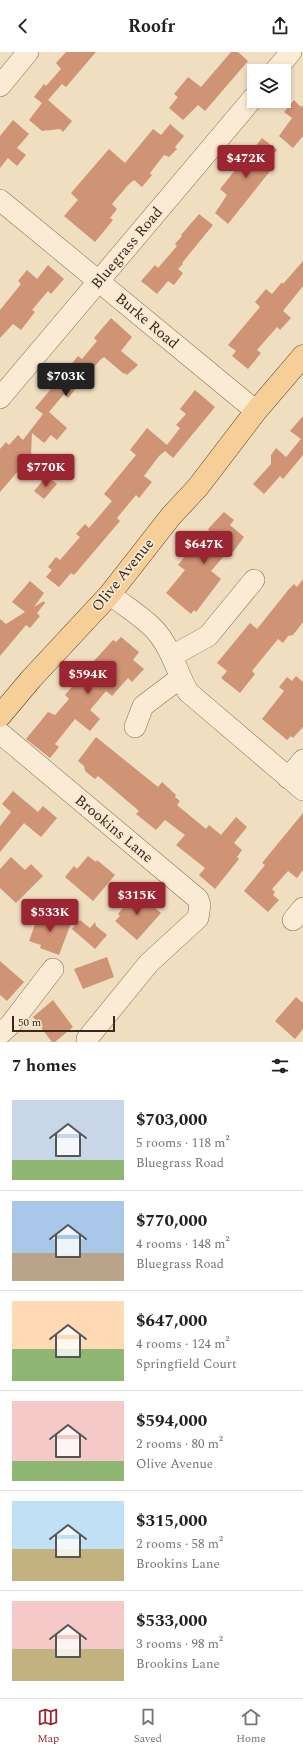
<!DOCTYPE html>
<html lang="en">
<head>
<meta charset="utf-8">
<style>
	body { margin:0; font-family:Spectral,serif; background:#f6f6f6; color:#202124; height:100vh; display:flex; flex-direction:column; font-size:15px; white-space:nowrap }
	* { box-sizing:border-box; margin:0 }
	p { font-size:13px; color:#757577 }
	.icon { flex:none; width:22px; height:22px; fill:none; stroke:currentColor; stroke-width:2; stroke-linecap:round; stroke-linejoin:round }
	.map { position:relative; height:990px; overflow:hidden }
	.panel { display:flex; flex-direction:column; background:#fff; flex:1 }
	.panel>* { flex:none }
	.buttons { position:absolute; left:247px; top:12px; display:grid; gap:8px }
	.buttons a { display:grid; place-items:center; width:44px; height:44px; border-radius:0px; background:#fff; box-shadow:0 2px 6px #0003; font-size:20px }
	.scale { position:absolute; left:12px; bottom:10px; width:103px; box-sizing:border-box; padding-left:4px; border:2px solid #39281d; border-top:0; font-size:11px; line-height:14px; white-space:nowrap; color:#39281d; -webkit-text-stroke:3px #f7e8d1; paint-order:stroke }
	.price { position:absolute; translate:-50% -34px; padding:0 9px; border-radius:4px; background:#9b2531; color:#fff; font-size:13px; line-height:26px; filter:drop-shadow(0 1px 2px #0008) }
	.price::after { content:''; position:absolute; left:50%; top:24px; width:12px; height:9px; margin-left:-6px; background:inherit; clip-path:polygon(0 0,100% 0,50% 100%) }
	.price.active { background:#222; color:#fff }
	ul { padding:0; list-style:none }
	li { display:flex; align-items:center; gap:12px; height:100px; padding:0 12px }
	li+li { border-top:1px solid #e0e0e0 }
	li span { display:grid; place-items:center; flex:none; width:112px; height:80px; border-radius:0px; color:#555 }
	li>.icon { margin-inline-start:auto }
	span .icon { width:48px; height:48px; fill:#fffc; stroke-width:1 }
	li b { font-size:17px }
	h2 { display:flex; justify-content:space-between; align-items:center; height:48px; padding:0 12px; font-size:17px }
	header { display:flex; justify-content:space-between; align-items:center; height:52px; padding:0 12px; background:#fff; font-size:18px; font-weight:700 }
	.menu { display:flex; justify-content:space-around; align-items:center; height:56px; border-top:1px solid #e0e0e0; background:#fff; font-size:11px; color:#757577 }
	.menu a { display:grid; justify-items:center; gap:2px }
	.menu .active { color:#9b2531 }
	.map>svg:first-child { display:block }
	.building { fill:#cf9375 }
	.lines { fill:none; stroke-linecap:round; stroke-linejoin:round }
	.minor-casing { stroke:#8a6e58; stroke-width:22 }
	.major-casing { stroke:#573d2c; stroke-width:23 }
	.minor { stroke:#faecd4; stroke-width:21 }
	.major { stroke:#f5cf97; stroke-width:22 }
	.labels { text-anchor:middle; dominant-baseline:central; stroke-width:3.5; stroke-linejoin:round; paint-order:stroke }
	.street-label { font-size:15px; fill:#39281d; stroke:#f7e8d1 }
</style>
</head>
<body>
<header><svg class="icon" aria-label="back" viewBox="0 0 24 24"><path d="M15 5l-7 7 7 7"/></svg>Roofr<svg class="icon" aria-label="share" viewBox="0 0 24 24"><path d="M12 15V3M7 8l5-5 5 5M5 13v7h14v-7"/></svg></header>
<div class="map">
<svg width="303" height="990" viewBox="0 0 303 990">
	<rect width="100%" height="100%" fill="#f0dec1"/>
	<path class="building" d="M66,0H96L66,35L62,32L48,48L72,69L63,80L60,77L42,79L29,68L42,51L34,45L44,32L46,34L61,17L56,11Z
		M231,0H238L248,9L205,59L198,53L183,68L169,56L178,45L174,42L188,25L201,35Z
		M294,48L301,55L303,53V84L293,96L279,84L292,66L284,60Z
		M13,68L29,82L17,96L26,103L17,114L8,106L0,116V84Z
		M170,72L184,84L175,95L177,97L169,105L164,103L150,121L152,123L142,135L134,128L128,133L112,152L117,157L110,166L113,168L95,190L64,164L78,148L71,141L109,97L125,111L153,77L161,83Z
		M262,86L277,98L267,109L274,114L228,172L215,161L227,143L220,137L245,106L242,103L250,94L254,96Z
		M199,162L213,173L182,211L183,212L178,217L183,221L174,233L168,229L157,242L141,229L155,213L158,216L177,194L175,192L182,184L181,183Z
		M303,209V234L283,259L291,266L280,278L277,275L257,298L261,301L248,317L232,304L236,299L228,293L260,255L255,250L266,237L272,242L282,230L283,232Z
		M48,213L64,227L51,242L48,239L32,258L35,260L21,278L13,272L0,286V258L21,232L18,229L27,218L37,227Z
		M111,266L132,285L121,299L138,313L127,323L125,321L124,322L104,305L100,308L68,346L64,342L49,360L67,376L57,388L51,383L44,391L32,381L31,404L0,440V397L6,390L9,393L18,383L23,388L43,362L35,356L78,304L82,307L97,289L94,286Z
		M195,338L215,355L173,406L165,399L159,404L144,424L152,430L139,446L136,443L117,466L120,469L74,523L71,521L59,535L46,525L52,518L48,515L56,505L60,508L80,485L76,482L85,472L89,476L112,449L104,442L136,403L130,398L147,376L167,393L180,376L176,373L186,362L180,357Z
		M303,364V403L283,427L280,424L264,442L253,432L271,412V403L276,396L286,405L301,387L290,379Z
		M47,424L57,432L44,447L34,439Z
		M224,460L234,468L230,473L244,485L233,500L230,497L211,519L221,527L196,560L194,558L191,562L166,541L185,518L178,513L190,498L193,501L208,483L207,482L209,478L208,477Z
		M303,527V570L293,583L288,584L283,591L278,587L252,619L255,622L240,641L221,626L227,619L217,611L250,571L257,577L289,537L294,532L297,535Z
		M30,529L44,541L34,555L44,549L45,551L37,561L40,564L30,576L26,573L0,604V567L6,572L25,560L12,550Z
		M121,585L139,600L133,608L144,617L132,630L128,626L112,644L106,639L90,658L100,667L90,679L75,667L55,692L59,695L50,706L26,687L48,660L55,663L69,647L65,643L93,610L113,588L116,590Z
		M296,624L303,630V675L293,686L291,684L287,688L262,667L284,639L279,635L287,625L292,629Z
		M96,685L158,735L162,730L176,743L175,745L180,749L177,753L206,777L209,773L221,783L236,765L247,775L234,791L242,798L237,805L239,807L215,837L199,823L205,816L176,793L185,783L165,768L156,778L136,762L139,759L98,724L95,727L85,719L84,714L78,709Z
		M13,739L38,760L43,754L57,766L41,785L24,771L0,800V774L11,760L2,752Z
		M303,761V818L297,826L288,819L272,837L275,840L273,843L279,848L268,860L244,839L265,813L262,811Z
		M88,804L96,810L97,808L115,823L93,849L65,825L74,814L77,817Z
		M11,805L25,818L31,812L43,824L16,851L0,836V817Z
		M134,842L141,848L143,846L161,861L137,888L115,869L120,864L118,862Z
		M42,860L71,871L59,903L40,896L41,893L29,889L38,864L40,865Z
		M80,868L90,876L95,870L96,874L107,883L95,897L72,877Z
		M107,905L114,925L83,937L74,917Z
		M0,909L24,930L7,949L0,943Z
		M296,945L303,951V977L295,987L275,969Z
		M53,948L73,975L55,990H52L33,965Z"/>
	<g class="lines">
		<defs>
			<path id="minor" d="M275,19L291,0
				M0,34L28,0
				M0,148L256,359
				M0,346L254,45
				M110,542C124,554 142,564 154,577C171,595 177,620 188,640L303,738
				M172,604L208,584L254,528
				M135,675L143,654L180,626
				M0,681L198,847L200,853L198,866L149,911L87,987
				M288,726L303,708
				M293,868L303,856
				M0,982L10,973L53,917"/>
			<path id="major" d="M0,664L31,627L110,542L171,464L198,435L256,359L303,304"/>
		</defs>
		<use href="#minor" class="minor-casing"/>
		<use href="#major" class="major-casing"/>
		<use href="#minor" class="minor"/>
		<use href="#major" class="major"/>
	</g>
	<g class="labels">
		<g class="street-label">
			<text transform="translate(127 196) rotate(-50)">Bluegrass Road</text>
			<text transform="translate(147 269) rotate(40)">Burke Road</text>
			<text transform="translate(123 523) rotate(-51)">Olive Avenue</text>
			<text transform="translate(114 777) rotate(40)">Brookins Lane</text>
		</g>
	</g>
</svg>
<div class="buttons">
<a><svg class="icon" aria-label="layers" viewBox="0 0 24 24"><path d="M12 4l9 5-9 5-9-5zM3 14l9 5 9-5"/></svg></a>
</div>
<div class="scale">50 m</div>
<b class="price" style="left:246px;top:127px">$472K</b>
<b class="price active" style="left:66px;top:345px">$703K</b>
<b class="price" style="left:46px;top:436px">$770K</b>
<b class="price" style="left:204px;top:513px">$647K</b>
<b class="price" style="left:88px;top:643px">$594K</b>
<b class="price" style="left:137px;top:864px">$315K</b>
<b class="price" style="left:50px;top:881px">$533K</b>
</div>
<section class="panel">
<h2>7 homes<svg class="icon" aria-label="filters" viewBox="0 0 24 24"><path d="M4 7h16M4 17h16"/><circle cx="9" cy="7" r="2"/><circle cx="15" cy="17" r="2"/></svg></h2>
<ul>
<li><span style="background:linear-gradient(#c9d6e8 75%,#8fb573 0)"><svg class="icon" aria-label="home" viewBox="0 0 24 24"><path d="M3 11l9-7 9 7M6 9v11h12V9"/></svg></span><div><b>$703,000</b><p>5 rooms · 118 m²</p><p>Bluegrass Road</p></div></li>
<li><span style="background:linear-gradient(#a9c7e8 65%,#b9a48a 0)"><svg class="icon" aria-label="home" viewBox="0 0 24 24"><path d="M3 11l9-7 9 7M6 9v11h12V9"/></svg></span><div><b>$770,000</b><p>4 rooms · 148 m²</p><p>Bluegrass Road</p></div></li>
<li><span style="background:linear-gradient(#ffd9b3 60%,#8fb573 0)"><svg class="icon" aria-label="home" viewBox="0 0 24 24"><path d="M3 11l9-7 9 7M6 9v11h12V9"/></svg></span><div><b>$647,000</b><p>4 rooms · 124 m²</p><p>Springfield Court</p></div></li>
<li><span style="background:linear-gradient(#f6c9c9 75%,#8fb573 0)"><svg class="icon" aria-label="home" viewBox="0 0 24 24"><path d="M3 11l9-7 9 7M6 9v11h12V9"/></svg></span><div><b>$594,000</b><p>2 rooms · 80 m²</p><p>Olive Avenue</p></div></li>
<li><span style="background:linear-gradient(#bfe0f5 60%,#c2b280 0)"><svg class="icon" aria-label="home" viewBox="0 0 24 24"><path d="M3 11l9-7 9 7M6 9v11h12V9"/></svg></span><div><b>$315,000</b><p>2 rooms · 58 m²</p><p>Brookins Lane</p></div></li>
<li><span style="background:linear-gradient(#f6c9c9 60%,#c2b280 0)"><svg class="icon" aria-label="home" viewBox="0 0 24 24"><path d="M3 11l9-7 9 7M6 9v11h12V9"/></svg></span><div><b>$533,000</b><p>3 rooms · 98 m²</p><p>Brookins Lane</p></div></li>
</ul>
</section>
<nav class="menu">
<a class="active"><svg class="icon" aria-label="map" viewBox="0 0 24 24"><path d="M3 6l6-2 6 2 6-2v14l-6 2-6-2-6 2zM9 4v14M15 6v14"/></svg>Map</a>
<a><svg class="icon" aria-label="saved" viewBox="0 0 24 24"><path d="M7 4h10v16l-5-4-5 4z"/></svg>Saved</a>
<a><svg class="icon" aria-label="home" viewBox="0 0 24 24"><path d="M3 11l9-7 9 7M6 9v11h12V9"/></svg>Home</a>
</nav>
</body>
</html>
